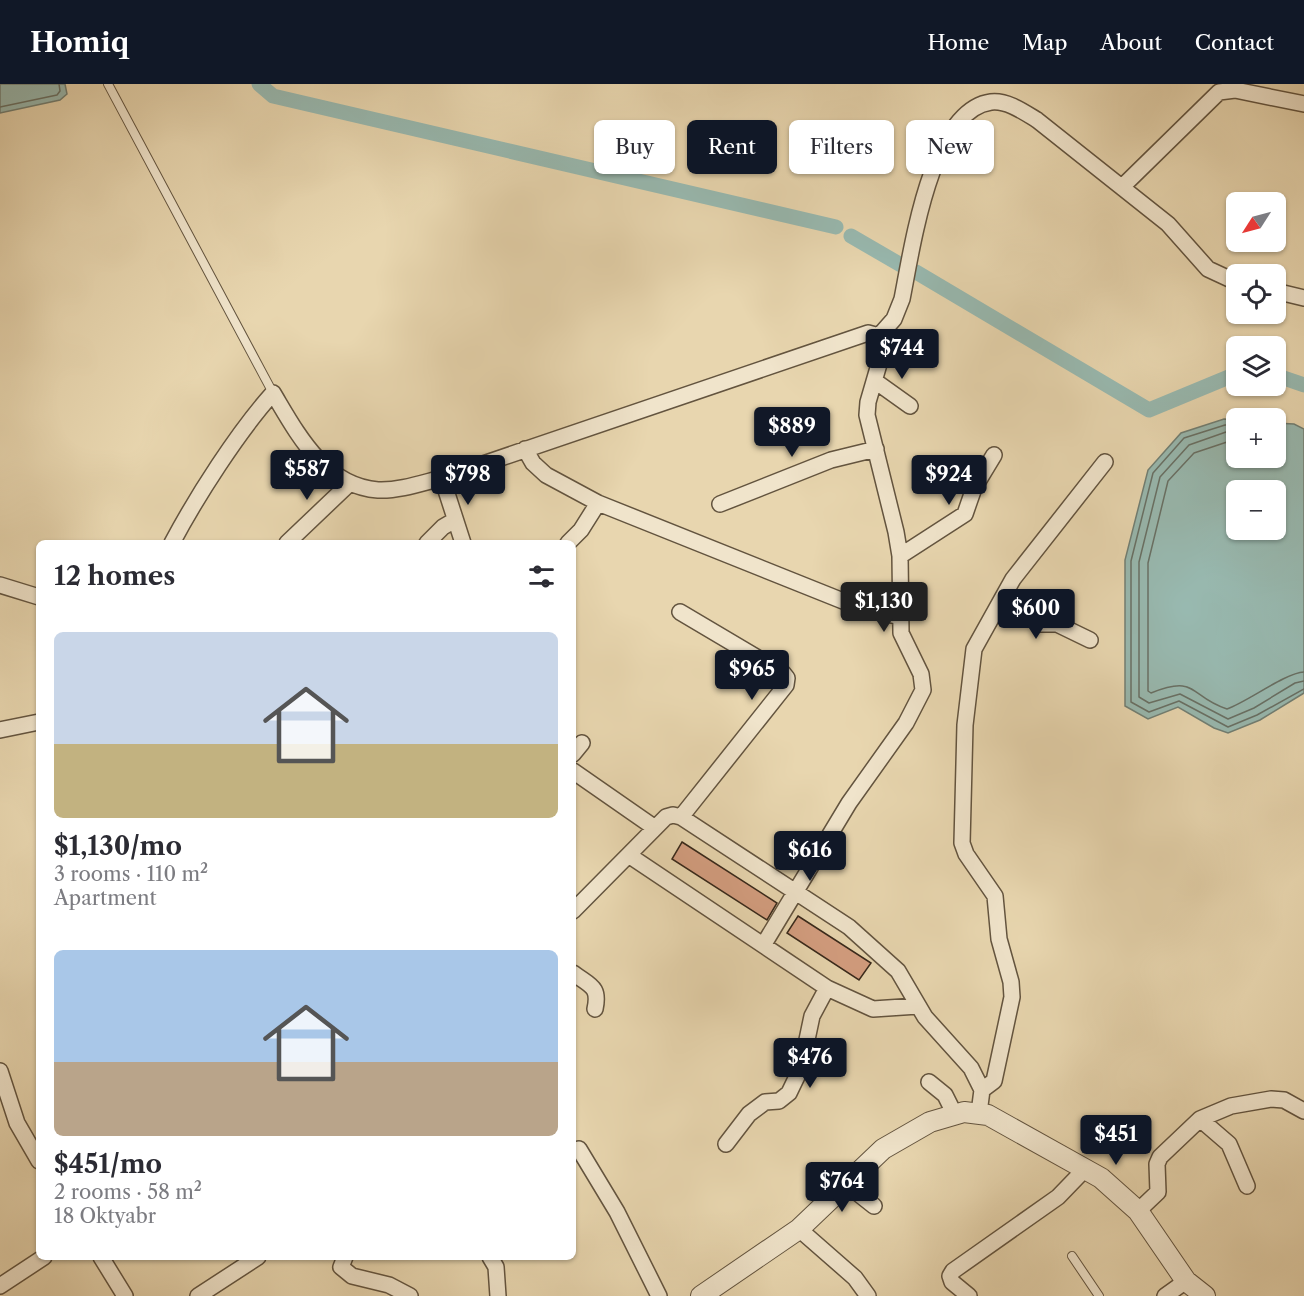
<!DOCTYPE html>
<html lang="en">
<head>
<meta charset="utf-8">
<style>
	body { margin:0; font-family:"Libre Caslon Text",serif; background:#f7f7f7; color:#2b2b33; height:100vh; display:flex; flex-direction:column; font-size:22px; white-space:nowrap }
	* { box-sizing:border-box; margin:0 }
	p { font-size:20px; color:#7c7c81 }
	.icon { flex:none; width:33px; height:33px; fill:none; stroke:currentColor; stroke-width:2; stroke-linecap:round; stroke-linejoin:round }
	.map { position:relative; flex:1; overflow:hidden }
	.panel { position:absolute; left:36px; top:456px; width:540px; height:720px; display:flex; flex-direction:column; background:#fff; border-radius:9px; box-shadow:0 2px 4px #0004 }
	.panel>* { flex:none }
	.hud { position:absolute; left:594px; top:36px; width:570px; height:54px; display:flex; gap:12px }
	.needle { width:39px; rotate:234deg }
	.fabs { position:absolute; left:1226px; top:108px; display:grid; gap:12px }
	.fabs a { display:grid; place-items:center; width:60px; height:60px; border-radius:9px; background:#fff; box-shadow:0 2px 4px #0004; font-size:30px }
	.price { position:absolute; translate:-50% -51px; padding:0 14px; border-radius:6px; background:#111827; color:#fff; font-size:20px; line-height:39px; filter:drop-shadow(0 2px 3px #0008) }
	.price::after { content:''; position:absolute; left:50%; top:36px; width:18px; height:14px; margin-left:-9px; background:inherit; clip-path:polygon(0 0,100% 0,50% 100%) }
	.price.active { background:#222; color:#fff }
	ul { padding:0; list-style:none }
	li { display:grid; align-content:center; gap:12px; height:318px; padding:0 18px }
	li span { display:grid; place-items:center; height:186px; border-radius:9px; color:#555 }
	li>.icon { margin-inline-start:auto }
	span .icon { width:108px; height:108px; fill:#fffc; stroke-width:1 }
	li b { font-size:26px }
	h2 { display:flex; justify-content:space-between; align-items:center; height:72px; padding:0 18px; font-size:26px }
	.pill { padding:0 21px; border-radius:9px; background:#fff; box-shadow:0 2px 4px #0004; font-size:21px; line-height:54px }
	.pill.active { background:#111827; color:#fff }
	header { display:flex; align-items:center; gap:36px; box-sizing:border-box; height:84px; padding:0 30px; background:#111827; color:#fff }
	header strong { font-size:28px }
	nav { display:flex; gap:33px; margin-inline-start:auto; font-size:21px }
	.map>svg:first-child { display:block }
	.water { fill:#98b9b0; stroke:#717f74; stroke-width:1.5; fill-rule:evenodd }
	.lines { fill:none; stroke-linecap:round; stroke-linejoin:round }
	.shore { stroke:#687065; stroke-width:1.5 }
	.canal { stroke:#98b9b0; stroke-width:15 }
	.building { fill:#d49e80; stroke:#37281a; stroke-width:1.5 }
	.service-casing { stroke:#63543f; stroke-width:10 }
	.minor-casing { stroke:#63543f; stroke-width:18 }
	.tertiary-casing { stroke:#63543f; stroke-width:22 }
	.service { stroke:#f0e4cb; stroke-width:8 }
	.minor { stroke:#f0e4cb; stroke-width:15 }
	.tertiary { stroke:#f0e4cb; stroke-width:20 }
</style>
</head>
<body>
<header>
<strong>Homiq</strong>
<nav><a>Home</a><a>Map</a><a>About</a><a>Contact</a></nav>
</header>
<div class="map">
<svg width="1304" height="1212" viewBox="0 0 1304 1212">
	<rect width="100%" height="100%" fill="#e8d6af"/>
	<filter id="stains"><feTurbulence type="fractalNoise" baseFrequency=".00333" numOctaves="4"/><feColorMatrix values="0 0 0 0 .2 0 0 0 0 .09 0 0 0 0 .02 0 0 0 .5 -.17"/></filter>
	<radialGradient id="worn" r=".72"><stop offset=".6" stop-color="#630" stop-opacity="0"/><stop offset="1" stop-color="#630" stop-opacity=".3"/></radialGradient>
	<path class="water" d="M0,0H65L67,10L60,16L0,29Z
		M1224,335L1236,336V374H1275V339L1294,340L1304,345V609L1260,636L1228,649L1214,644L1178,623L1148,635L1125,622V476L1148,386L1181,349ZM1236,406H1275V446H1236Z"/>
	<g class="lines">
		<path class="shore" d="M0,23L57,11L60,7L59,0
			M1236,341H1225L1184,354L1153,389L1131,477V618L1149,628L1179,617L1228,643L1257,631L1304,605
			M1236,349L1226,348L1189,361L1160,393L1139,478V613L1149,619L1180,610L1228,635L1254,624L1295,599L1304,597
			M1236,358H1227L1194,369L1168,397L1148,479V607L1151,609C1198,590 1189,613 1227,625C1249,617 1285,589 1304,588"/>
		<path class="canal" d="M259,0L273,12L836,143
			M851,152L901,181
			M916,188L1149,326L1236,290
			M1275,291L1304,301"/>
	</g>
	<path class="building" d="M682,758L777,819L767,836L672,775Z
		M798,832L871,879L859,896L787,849Z"/>
	<g class="lines">
		<defs>
			<path id="service" d="M108,0L273,309
				M1072,1172L1099,1212"/>
			<path id="minor" d="M1122,103L1219,8L1235,6L1304,20
				M1275,207L1304,214
				M879,252L894,235L902,215C912,165 931,26 991,18C1007,16 1024,28 1037,36L1168,140L1208,185L1236,198
				M875,297L910,322
				M525,365L533,379L546,391L598,419L863,525L901,533
				M442,394L463,459
				M720,420L831,376L876,365
				M172,459C197,412 238,348 273,309C297,349 324,402 378,406C399,407 422,399 442,394L868,249L879,252L884,263L868,318L867,331L896,448L900,472L901,549L921,590L923,606L906,639L849,719L764,860
				M287,459L350,399
				M427,459L443,443L455,436
				M568,459L581,446L598,419
				M900,472L965,430L974,404L994,371
				M0,501L39,513
				M1002,515L1040,540H1057L1090,556
				M680,528L783,589L787,594L786,601L681,733
				M0,646L39,638
				M573,670L582,659
				M573,687L655,744
				M630,772L827,904L873,925L918,922
				M573,827L666,733L673,731L681,733L849,843L898,887L925,933L971,984L982,1006L979,1029
				M573,889C590,902 600,902 595,925
				M0,987L17,1039L39,1077
				M929,998L945,1011L954,1029
				M982,1006L994,997L1012,913L1011,898L999,855L995,812L966,770L962,759L965,641L974,565L1013,495L1105,378
				M1200,1035L1229,1060L1247,1102
				M726,1060L749,1030L765,1018L779,1017L789,1009L801,984L812,932L827,904
				M579,1065L617,1128L659,1212
				M845,1099L874,1122
				M1138,1127L1158,1108L1157,1080L1160,1073L1200,1035L1231,1022L1271,1015L1284,1016L1304,1027
				M799,1145L855,1194L868,1212
				M101,1173L125,1212
				M345,1173L341,1183L352,1192L389,1201L410,1212
				M490,1173L496,1183L498,1212
				M0,1202L44,1173
				M198,1212L258,1173
				M969,1212L952,1198L950,1192L953,1187L1058,1113L1086,1084
				M1165,1212L1186,1197"/>
			<path id="tertiary" d="M701,1212L799,1145L883,1065L930,1038L964,1028L988,1031L1101,1094L1138,1127L1186,1197L1205,1212"/>
		</defs>
		<use href="#service" class="service-casing"/>
		<use href="#minor" class="minor-casing"/>
		<use href="#tertiary" class="tertiary-casing"/>
		<use href="#service" class="service"/>
		<use href="#minor" class="minor"/>
		<use href="#tertiary" class="tertiary"/>
	</g>
	<rect width="100%" height="100%" filter="url(#stains)"/>
	<rect width="100%" height="100%" fill="url(#worn)"/>
</svg>
<div class="fabs">
<a><svg class="needle" viewBox="-14 -14 28 28"><path d="M0-13l5 13h-10z" fill="#e53935"/><path d="M0 13l5-13h-10z" fill="#7c7c81"/></svg></a>
<a><svg class="icon" aria-label="locate" viewBox="0 0 24 24"><circle cx="12" cy="12" r="6"/><path d="M12 2v4M12 18v4M2 12h4M18 12h4"/></svg></a>
<a><svg class="icon" aria-label="layers" viewBox="0 0 24 24"><path d="M12 4l9 5-9 5-9-5zM3 14l9 5 9-5"/></svg></a>
<a>+</a>
<a>−</a>
</div>
<b class="price" style="left:902px;top:296px">$744</b>
<b class="price" style="left:792px;top:374px">$889</b>
<b class="price" style="left:307px;top:417px">$587</b>
<b class="price" style="left:468px;top:422px">$798</b>
<b class="price" style="left:949px;top:422px">$924</b>
<b class="price active" style="left:884px;top:549px">$1,130</b>
<b class="price" style="left:1036px;top:556px">$600</b>
<b class="price" style="left:752px;top:617px">$965</b>
<b class="price" style="left:810px;top:798px">$616</b>
<b class="price" style="left:810px;top:1005px">$476</b>
<b class="price" style="left:1116px;top:1082px">$451</b>
<b class="price" style="left:842px;top:1129px">$764</b>
<div class="hud">
<a class="pill">Buy</a>
<a class="pill active">Rent</a>
<a class="pill">Filters</a>
<a class="pill">New</a>
</div>
<section class="panel">
<h2>12 homes<svg class="icon" aria-label="filters" viewBox="0 0 24 24"><path d="M4 7h16M4 17h16"/><circle cx="9" cy="7" r="2"/><circle cx="15" cy="17" r="2"/></svg></h2>
<ul>
<li><span style="background:linear-gradient(#c9d6e8 60%,#c2b280 0)"><svg class="icon" aria-label="home" viewBox="0 0 24 24"><path d="M3 11l9-7 9 7M6 9v11h12V9"/></svg></span><div><b>$1,130/mo</b><p>3 rooms · 110 m²</p><p>Apartment</p></div></li>
<li><span style="background:linear-gradient(#a9c7e8 60%,#b9a48a 0)"><svg class="icon" aria-label="home" viewBox="0 0 24 24"><path d="M3 11l9-7 9 7M6 9v11h12V9"/></svg></span><div><b>$451/mo</b><p>2 rooms · 58 m²</p><p>18 Oktyabr</p></div></li>
</ul>
</section>
</div>
</body>
</html>
